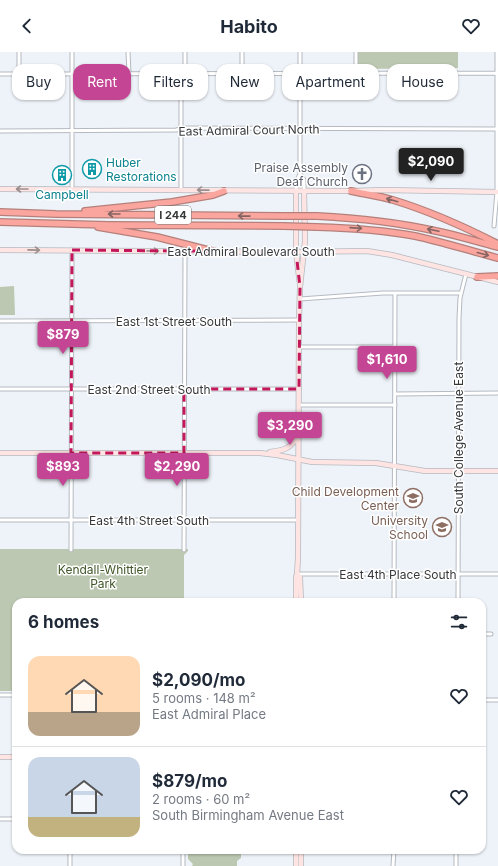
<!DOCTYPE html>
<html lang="en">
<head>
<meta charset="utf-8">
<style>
	body { margin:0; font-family:Inter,sans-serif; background:#f2f2f3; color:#1f2937; height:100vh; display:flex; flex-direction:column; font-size:15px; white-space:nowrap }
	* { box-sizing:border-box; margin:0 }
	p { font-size:13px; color:#747a83 }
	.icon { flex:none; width:22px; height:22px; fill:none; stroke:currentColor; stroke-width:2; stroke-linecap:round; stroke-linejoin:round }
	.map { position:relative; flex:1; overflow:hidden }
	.sheet { position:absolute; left:12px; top:546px; width:474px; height:256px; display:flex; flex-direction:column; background:#fff; border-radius:12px; box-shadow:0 1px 3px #0004 }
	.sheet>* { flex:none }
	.top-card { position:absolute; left:12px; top:12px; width:474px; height:36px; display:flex; gap:8px }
	.price { position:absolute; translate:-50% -34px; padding:0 9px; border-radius:4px; background:#c44593; color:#fff; font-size:13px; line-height:26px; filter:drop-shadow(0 1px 2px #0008) }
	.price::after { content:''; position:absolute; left:50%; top:24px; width:12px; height:9px; margin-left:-6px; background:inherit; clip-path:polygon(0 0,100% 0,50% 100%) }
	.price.on { background:#222; color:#fff }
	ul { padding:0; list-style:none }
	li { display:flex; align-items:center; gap:12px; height:100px; padding:0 16px }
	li+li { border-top:1px solid #e0e1e3 }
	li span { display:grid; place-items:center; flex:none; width:112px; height:80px; border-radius:12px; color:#555 }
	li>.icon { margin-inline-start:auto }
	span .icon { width:48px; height:48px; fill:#fffc; stroke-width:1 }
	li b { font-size:17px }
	h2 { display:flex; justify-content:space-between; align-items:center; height:48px; padding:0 16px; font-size:17px }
	.chip { padding:0 14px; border-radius:12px; background:#fff; box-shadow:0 1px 3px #0004; font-size:14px; line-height:36px }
	.chip.on { background:#c44593; color:#fff }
	header { display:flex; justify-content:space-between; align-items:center; height:52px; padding:0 16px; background:#fff; font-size:18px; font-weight:700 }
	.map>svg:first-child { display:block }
	.green { fill:#bcc8b1 }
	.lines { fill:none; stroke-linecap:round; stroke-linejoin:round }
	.street-casing { stroke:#b5bac0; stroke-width:5 }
	.secondary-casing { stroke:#b5bac0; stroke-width:6 }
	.highway-casing { stroke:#b5807b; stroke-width:8 }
	.street { stroke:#fff; stroke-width:3 }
	.secondary { stroke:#fee4e2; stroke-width:4.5 }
	.highway { stroke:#faa69e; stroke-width:5.5 }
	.highway-bridge-casing { stroke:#b5807b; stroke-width:8; stroke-linecap:butt }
	.highway-bridge { stroke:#faa69e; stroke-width:5.5 }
	.oneway { stroke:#9a8e8e }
	.oneway2 { stroke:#846462 }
	.marked { fill:none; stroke:#c2185b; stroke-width:3; stroke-dasharray:8 5; stroke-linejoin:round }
	.labels { text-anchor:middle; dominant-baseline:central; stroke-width:3; stroke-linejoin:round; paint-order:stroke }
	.shield { fill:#fff; stroke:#727475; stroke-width:1 }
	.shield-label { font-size:11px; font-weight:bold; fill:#36383a }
	.street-label { font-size:12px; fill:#36383a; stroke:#fff }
	.culture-label { font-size:12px; fill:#0d838f; stroke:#fff; text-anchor:start }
	.worship-label { font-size:12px; fill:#5b616d; stroke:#fff; text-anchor:end }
	.education-label { font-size:12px; fill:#785e54; stroke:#fff; text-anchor:end }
	.park-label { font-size:12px; fill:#415729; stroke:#fff }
</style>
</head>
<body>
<header><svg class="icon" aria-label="back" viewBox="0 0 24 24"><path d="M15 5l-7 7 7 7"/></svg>Habito<svg class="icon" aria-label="heart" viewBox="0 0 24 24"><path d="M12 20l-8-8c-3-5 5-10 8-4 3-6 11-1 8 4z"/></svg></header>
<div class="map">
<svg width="498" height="814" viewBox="0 0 498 814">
	<rect width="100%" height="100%" fill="#eef3f9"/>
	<path class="green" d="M358,0H458V16L358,17Z
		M14,234L15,263H0V235Z
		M0,497H188V499L184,503V550H16V639H0Z
		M188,798H241V806L237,809V814H192L193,812L188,807Z"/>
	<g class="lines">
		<defs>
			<path id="street" d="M128,0L129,21
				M185,0V21
				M242,0V21
				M300,0V122L304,128V139
				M356,21V0
				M0,22L498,21
				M19,22V0
				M0,79L176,78L185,76L497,77
				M72,137V0
				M181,138V21
				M296,139L297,128L300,122
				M494,174L497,140V0
				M300,247L383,241H461
				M0,269L299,268
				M299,295H395
				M0,337H299
				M395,342L498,341
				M299,353H395
				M0,468H297
				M71,498L72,198
				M184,498L185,200
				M297,522H498
				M394,550L395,242
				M458,550L459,267L460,246L466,222
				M482,582H491
				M0,643H16
				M482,648H498
				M0,767H16
				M70,798V814
				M456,798V814
				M183,814V798
				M393,814L394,798"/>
			<path id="secondary" d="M0,137L351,139L384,138L498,140
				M296,139V200L300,233
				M0,198L296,200L367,199L392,203L498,230
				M270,400C285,398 290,397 298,384
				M0,401H260L277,403L312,410L376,411L425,419H498
				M297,522L300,525L301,550
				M296,550V525L297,522L298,506L299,268L300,235L305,189L304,139
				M0,705H16
				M296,814V798
				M301,814V798"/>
			<path id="highway" d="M351,139C365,142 379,144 393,148C429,159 465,175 498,192
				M85,159L172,150L213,143L224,139
				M0,160L56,162L283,164
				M317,164C358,166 396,170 436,179C457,183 477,190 498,195
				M0,170L109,173L283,174
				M98,175L157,185L216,200
				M317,175C350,176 382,178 415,184C443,190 470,199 498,206
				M477,225L498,224"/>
		</defs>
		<use href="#street" class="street-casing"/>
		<use href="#secondary" class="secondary-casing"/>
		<use href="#highway" class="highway-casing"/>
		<use href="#street" class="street"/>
		<use href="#secondary" class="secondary"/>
		<use href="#highway" class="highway"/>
		<defs>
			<path id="highway-bridge" d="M283,164H317
				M283,174L317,175"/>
		</defs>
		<use href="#highway-bridge" class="highway-bridge-casing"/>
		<use href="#highway-bridge" class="highway-bridge"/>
	</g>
	<defs><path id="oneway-shaft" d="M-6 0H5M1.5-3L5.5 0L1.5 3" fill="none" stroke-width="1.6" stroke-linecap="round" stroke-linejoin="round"/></defs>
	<g class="oneway">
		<use href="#oneway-shaft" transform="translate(22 137) rotate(-180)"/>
		<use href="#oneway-shaft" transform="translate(203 138) rotate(-179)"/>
		<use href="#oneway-shaft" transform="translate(34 198) rotate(1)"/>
		<use href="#oneway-shaft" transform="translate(153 199) rotate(1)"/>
	</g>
	<g class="oneway2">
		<use href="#oneway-shaft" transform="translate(392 148) rotate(-164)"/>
		<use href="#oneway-shaft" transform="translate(114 162) rotate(-180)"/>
		<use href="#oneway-shaft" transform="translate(244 164) rotate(-179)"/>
		<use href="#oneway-shaft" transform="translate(356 176) rotate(4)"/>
		<use href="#oneway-shaft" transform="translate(433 178) rotate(-168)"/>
		<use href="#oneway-shaft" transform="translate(483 202) rotate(15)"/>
	</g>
	<path class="marked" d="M72,198L296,200L300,235L299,337H184V401H71Z"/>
	<defs>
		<symbol id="building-ring" viewBox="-11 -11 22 22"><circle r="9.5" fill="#fff" stroke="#0f9aa8" stroke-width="1.5"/><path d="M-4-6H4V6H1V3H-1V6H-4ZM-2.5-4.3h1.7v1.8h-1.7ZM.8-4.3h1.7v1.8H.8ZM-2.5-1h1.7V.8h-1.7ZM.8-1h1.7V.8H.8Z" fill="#0f9aa8"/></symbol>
		<symbol id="church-ring" viewBox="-11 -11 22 22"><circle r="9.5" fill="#fff" stroke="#6b7280" stroke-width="1.5"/><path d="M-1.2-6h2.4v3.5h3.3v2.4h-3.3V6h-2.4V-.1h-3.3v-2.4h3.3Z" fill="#6b7280"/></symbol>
		<symbol id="school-ring" viewBox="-11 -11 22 22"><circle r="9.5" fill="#fff" stroke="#8d6e63" stroke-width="1.5"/><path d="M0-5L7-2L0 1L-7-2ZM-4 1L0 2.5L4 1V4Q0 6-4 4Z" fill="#8d6e63"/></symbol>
	</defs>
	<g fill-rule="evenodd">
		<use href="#building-ring" x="81" y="106" width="22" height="22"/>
		<use href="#church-ring" x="351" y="111" width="22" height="22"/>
		<use href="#building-ring" x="51" y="112" width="22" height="22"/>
		<use href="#school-ring" x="402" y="435" width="22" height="22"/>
		<use href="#school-ring" x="431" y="464" width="22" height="22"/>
	</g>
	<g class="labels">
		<rect class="shield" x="155" y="154" width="36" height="18" rx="3"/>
		<g class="shield-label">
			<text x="173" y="163">I 244</text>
		</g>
		<g class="street-label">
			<text transform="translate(249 78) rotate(-1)">East Admiral Court North</text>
			<text x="251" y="199">East Admiral Boulevard South</text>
			<text x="174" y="269">East 1st Street South</text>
			<text x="149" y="337">East 2nd Street South</text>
			<text transform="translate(458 386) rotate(-90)">South College Avenue East</text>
			<text x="149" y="468">East 4th Street South</text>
			<text x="398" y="522">East 4th Place South</text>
		</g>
		<g class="culture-label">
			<text x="106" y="110">Huber<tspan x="106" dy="14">Restorations</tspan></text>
			<text x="62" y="142" text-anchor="middle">Campbell</text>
		</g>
		<g class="worship-label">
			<text x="348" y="115">Praise Assembly<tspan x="348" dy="14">Deaf Church</tspan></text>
		</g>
		<g class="education-label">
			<text x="399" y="439">Child Development<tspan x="399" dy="14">Center</tspan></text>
			<text x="428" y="468">University<tspan x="428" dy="14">School</tspan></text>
		</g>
		<g class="park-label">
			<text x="103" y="517">Kendall-Whittier<tspan x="103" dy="14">Park</tspan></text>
		</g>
	</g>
</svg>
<b class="price on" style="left:431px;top:130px">$2,090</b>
<b class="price" style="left:63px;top:303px">$879</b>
<b class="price" style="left:387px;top:328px">$1,610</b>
<b class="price" style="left:290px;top:394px">$3,290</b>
<b class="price" style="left:63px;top:435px">$893</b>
<b class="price" style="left:177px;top:435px">$2,290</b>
<div class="top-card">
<a class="chip">Buy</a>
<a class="chip on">Rent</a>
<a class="chip">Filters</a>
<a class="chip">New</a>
<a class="chip">Apartment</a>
<a class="chip">House</a>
</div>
<section class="sheet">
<h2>6 homes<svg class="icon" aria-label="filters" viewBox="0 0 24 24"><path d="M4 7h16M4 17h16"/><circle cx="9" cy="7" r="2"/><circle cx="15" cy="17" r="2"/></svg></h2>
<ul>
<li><span style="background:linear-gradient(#ffd9b3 70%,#b9a48a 0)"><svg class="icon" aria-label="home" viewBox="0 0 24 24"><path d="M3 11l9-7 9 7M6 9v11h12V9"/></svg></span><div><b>$2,090/mo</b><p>5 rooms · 148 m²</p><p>East Admiral Place</p></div><svg class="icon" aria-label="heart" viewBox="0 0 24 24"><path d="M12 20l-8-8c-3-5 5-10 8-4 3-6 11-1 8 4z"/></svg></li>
<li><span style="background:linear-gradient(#c9d6e8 75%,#c2b280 0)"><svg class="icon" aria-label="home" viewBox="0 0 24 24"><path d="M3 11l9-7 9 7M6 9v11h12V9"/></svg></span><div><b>$879/mo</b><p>2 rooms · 60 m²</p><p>South Birmingham Avenue East</p></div><svg class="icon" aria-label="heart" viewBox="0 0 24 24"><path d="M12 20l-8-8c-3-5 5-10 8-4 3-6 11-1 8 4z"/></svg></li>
</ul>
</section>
</div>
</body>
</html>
